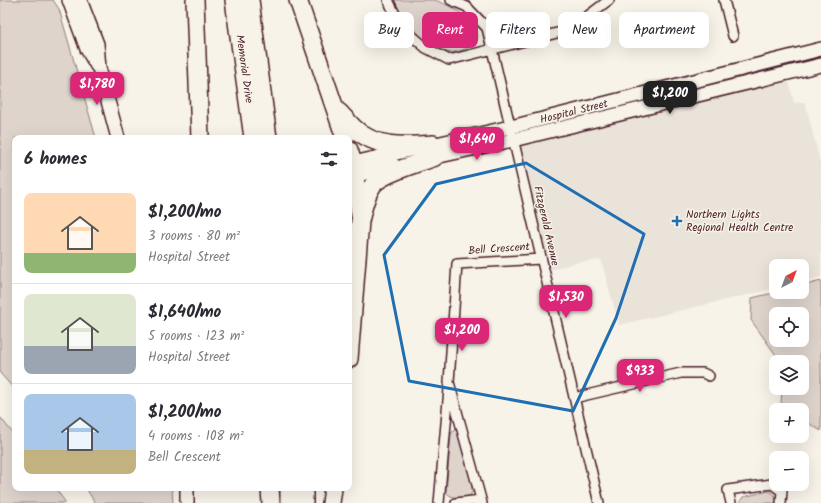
<!DOCTYPE html>
<html lang="en">
<head>
<meta charset="utf-8">
<style>
	body { margin:0; font-family:Kalam,sans-serif; background:#f2f2f3; color:#2b2b33; height:100vh; display:flex; flex-direction:column; font-size:15px; white-space:nowrap }
	* { box-sizing:border-box; margin:0 }
	p { font-size:13px; color:#7c7c81 }
	.icon { flex:none; width:22px; height:22px; fill:none; stroke:currentColor; stroke-width:2; stroke-linecap:round; stroke-linejoin:round }
	.map { position:relative; flex:1; overflow:hidden }
	.panel { position:absolute; left:12px; top:135px; width:340px; height:356px; display:flex; flex-direction:column; background:#fff; border-radius:8px; box-shadow:0 4px 16px #0002 }
	.panel>* { flex:none }
	.hud { position:absolute; left:364px; top:12px; width:380px; height:36px; display:flex; gap:8px }
	.needle { width:26px; rotate:41deg }
	.tools { position:absolute; left:769px; top:259px; display:grid; gap:8px }
	.tools a { display:grid; place-items:center; width:40px; height:40px; border-radius:8px; background:#fff; box-shadow:0 4px 16px #0002; font-size:20px }
	.price { position:absolute; translate:-50% -34px; padding:0 9px; border-radius:8px; background:#db2777; color:#fff; font-size:13px; line-height:26px; filter:drop-shadow(0 1px 2px #0008) }
	.price::after { content:''; position:absolute; left:50%; top:24px; width:12px; height:9px; margin-left:-6px; background:inherit; clip-path:polygon(0 0,100% 0,50% 100%) }
	.price.active { background:#222; color:#fff }
	ul { padding:0; list-style:none }
	li { display:flex; align-items:center; gap:12px; height:100px; padding:0 12px }
	li+li { border-top:1px solid #e1e1e2 }
	li span { display:grid; place-items:center; flex:none; width:112px; height:80px; border-radius:8px; color:#555 }
	li>.icon { margin-inline-start:auto }
	span .icon { width:48px; height:48px; fill:#fffc; stroke-width:1 }
	li b { font-size:17px }
	h2 { display:flex; justify-content:space-between; align-items:center; height:48px; padding:0 12px; font-size:17px }
	.chip { padding:0 14px; border-radius:8px; background:#fff; box-shadow:0 4px 16px #0002; font-size:14px; line-height:36px }
	.chip.active { background:#db2777; color:#fff }
	.map>svg:first-child { display:block }
	.built { fill:#eae3da }
	.green { fill:#ded4cc; stroke:#947a7c; fill-rule:evenodd }
	.lines { fill:none; stroke-linecap:round; stroke-linejoin:round }
	.street-casing { stroke:#4a1f2b; stroke-width:12 }
	.secondary-casing { stroke:#4a1f2b; stroke-width:16 }
	.highway-casing { stroke:#4a1f2b; stroke-width:20 }
	.street { stroke:#f7f3e8; stroke-width:9 }
	.secondary { stroke:#f7f3e8; stroke-width:13 }
	.highway { stroke:#f7f3e8; stroke-width:17 }
	.marked { fill:none; stroke:#1f6fb2; stroke-width:3; stroke-linejoin:round }
	.poi-dot { fill:#1f6fb2; stroke:#f7f3e8; stroke-width:1.5 }
	.labels { text-anchor:middle; dominant-baseline:central; stroke-width:3; stroke-linejoin:round; paint-order:stroke }
	.street-label { font-size:11px; fill:#4a1f2b; stroke:#f7f3e8 }
	.poi-label { font-size:11px; fill:#4a1f2b; stroke:#f7f3e8; text-anchor:start }
</style>
</head>
<body>
<div class="map">
<svg width="821" height="503" viewBox="0 0 821 503">
	<rect width="100%" height="100%" fill="#f7f3e8"/>
	<filter id="ink" filterUnits="userSpaceOnUse"><feTurbulence type="fractalNoise" baseFrequency=".025" numOctaves="2"/><feDisplacementMap in="SourceGraphic" scale="8" xChannelSelector="R" yChannelSelector="G"/><feConvolveMatrix kernelMatrix="1 2 1 2 8 2 1 2 1" color-interpolation-filters="sRGB"/></filter>
	<g filter="url(#ink)">
		<path class="built" d="M787,73L794,103L805,102L821,166V277L802,282V266H776V288L619,325L601,260L574,263L544,272L513,140Z"/>
		<path class="green" d="M0,0H53L59,9L96,138H15V390L0,373Z
			M394,0C405,0 423,0 434,0C447,3 484,23 477,40C475,45 470,47 465,49C444,58 433,48 416,35C413,32 407,29 405,25C399,19 397,8 394,0Z
			M821,281V431L802,419V410H788L781,405L782,388H802V362H781L751,320L752,298L777,292H802V286ZM776,314H802V340H776Z
			M0,417L15,436V488H55L66,503H0Z
			M456,430L459,431L472,484V493L469,496C461,497 452,500 446,492L451,435L452,432Z
			M86,488H172L173,503H95Z
			M769,491C774,493 777,498 776,503H739L743,497Z"/>
		<g class="lines">
			<defs>
				<path id="street" d="M388,0L401,26L426,48L449,60L569,30L609,0
					M451,0L467,7L487,28L599,503
					M724,0L733,36
					M574,398L681,373H703L709,376
					M439,503L449,389
					M456,503L481,500
					M482,503L449,382L457,264L541,259
					M731,503L728,490L772,484L782,491L781,503"/>
				<path id="secondary" d="M69,0L87,49L97,66
					M80,0L97,44L99,68L118,138
					M426,159L513,140L821,65
					M349,164L519,125L821,49
					M349,177L395,166
					M187,488V503"/>
				<path id="highway" d="M195,0L200,138
					M234,0L253,138
					M250,0L268,138
					M298,0L345,138
					M339,112C344,117 349,123 354,128C376,149 406,146 433,144
					M349,150L353,163L360,215
					M349,359L360,221C363,210 365,195 373,185C382,173 420,163 435,157
					M270,488L271,503
					M289,488V503
					M304,488V503
					M331,503L333,488"/>
			</defs>
			<use href="#street" class="street-casing"/>
			<use href="#secondary" class="secondary-casing"/>
			<use href="#highway" class="highway-casing"/>
			<use href="#street" class="street"/>
			<use href="#secondary" class="secondary"/>
			<use href="#highway" class="highway"/>
		</g>
	</g>
	<path class="marked" d="M526,163L644,234L616,318L573,411L409,381L384,255L436,184Z"/>
	<path class="poi-dot" d="M675 215h4v4h4v4h-4v4h-4v-4h-4v-4h4z"/>
	<g class="labels">
		<g class="street-label">
			<text transform="translate(244 69) rotate(82)">Memorial Drive</text>
			<text transform="translate(574 112) rotate(-14)">Hospital Street</text>
			<text transform="translate(546 226) rotate(77)">Fitzgerald Avenue</text>
			<text transform="translate(499 249) rotate(-4)">Bell Crescent</text>
		</g>
		<g class="poi-label">
			<text x="686" y="215">Northern Lights<tspan x="686" dy="13">Regional Health Centre</tspan></text>
		</g>
	</g>
</svg>
<div class="tools">
<a><svg class="needle" viewBox="-14 -14 28 28"><path d="M0-13l5 13h-10z" fill="#e53935"/><path d="M0 13l5-13h-10z" fill="#7c7c81"/></svg></a>
<a><svg class="icon" aria-label="locate" viewBox="0 0 24 24"><circle cx="12" cy="12" r="6"/><path d="M12 2v4M12 18v4M2 12h4M18 12h4"/></svg></a>
<a><svg class="icon" aria-label="layers" viewBox="0 0 24 24"><path d="M12 4l9 5-9 5-9-5zM3 14l9 5 9-5"/></svg></a>
<a>+</a>
<a>−</a>
</div>
<b class="price" style="left:97px;top:106px">$1,780</b>
<b class="price active" style="left:670px;top:115px">$1,200</b>
<b class="price" style="left:477px;top:161px">$1,640</b>
<b class="price" style="left:566px;top:319px">$1,530</b>
<b class="price" style="left:462px;top:352px">$1,200</b>
<b class="price" style="left:640px;top:393px">$933</b>
<div class="hud">
<a class="chip">Buy</a>
<a class="chip active">Rent</a>
<a class="chip">Filters</a>
<a class="chip">New</a>
<a class="chip">Apartment</a>
</div>
<section class="panel">
<h2>6 homes<svg class="icon" aria-label="filters" viewBox="0 0 24 24"><path d="M4 7h16M4 17h16"/><circle cx="9" cy="7" r="2"/><circle cx="15" cy="17" r="2"/></svg></h2>
<ul>
<li><span style="background:linear-gradient(#ffd9b3 75%,#8fb573 0)"><svg class="icon" aria-label="home" viewBox="0 0 24 24"><path d="M3 11l9-7 9 7M6 9v11h12V9"/></svg></span><div><b>$1,200/mo</b><p>3 rooms · 80 m²</p><p>Hospital Street</p></div></li>
<li><span style="background:linear-gradient(#dfe7d0 65%,#9aa5b1 0)"><svg class="icon" aria-label="home" viewBox="0 0 24 24"><path d="M3 11l9-7 9 7M6 9v11h12V9"/></svg></span><div><b>$1,640/mo</b><p>5 rooms · 123 m²</p><p>Hospital Street</p></div></li>
<li><span style="background:linear-gradient(#a9c7e8 70%,#c2b280 0)"><svg class="icon" aria-label="home" viewBox="0 0 24 24"><path d="M3 11l9-7 9 7M6 9v11h12V9"/></svg></span><div><b>$1,200/mo</b><p>4 rooms · 108 m²</p><p>Bell Crescent</p></div></li>
</ul>
</section>
</div>
</body>
</html>
